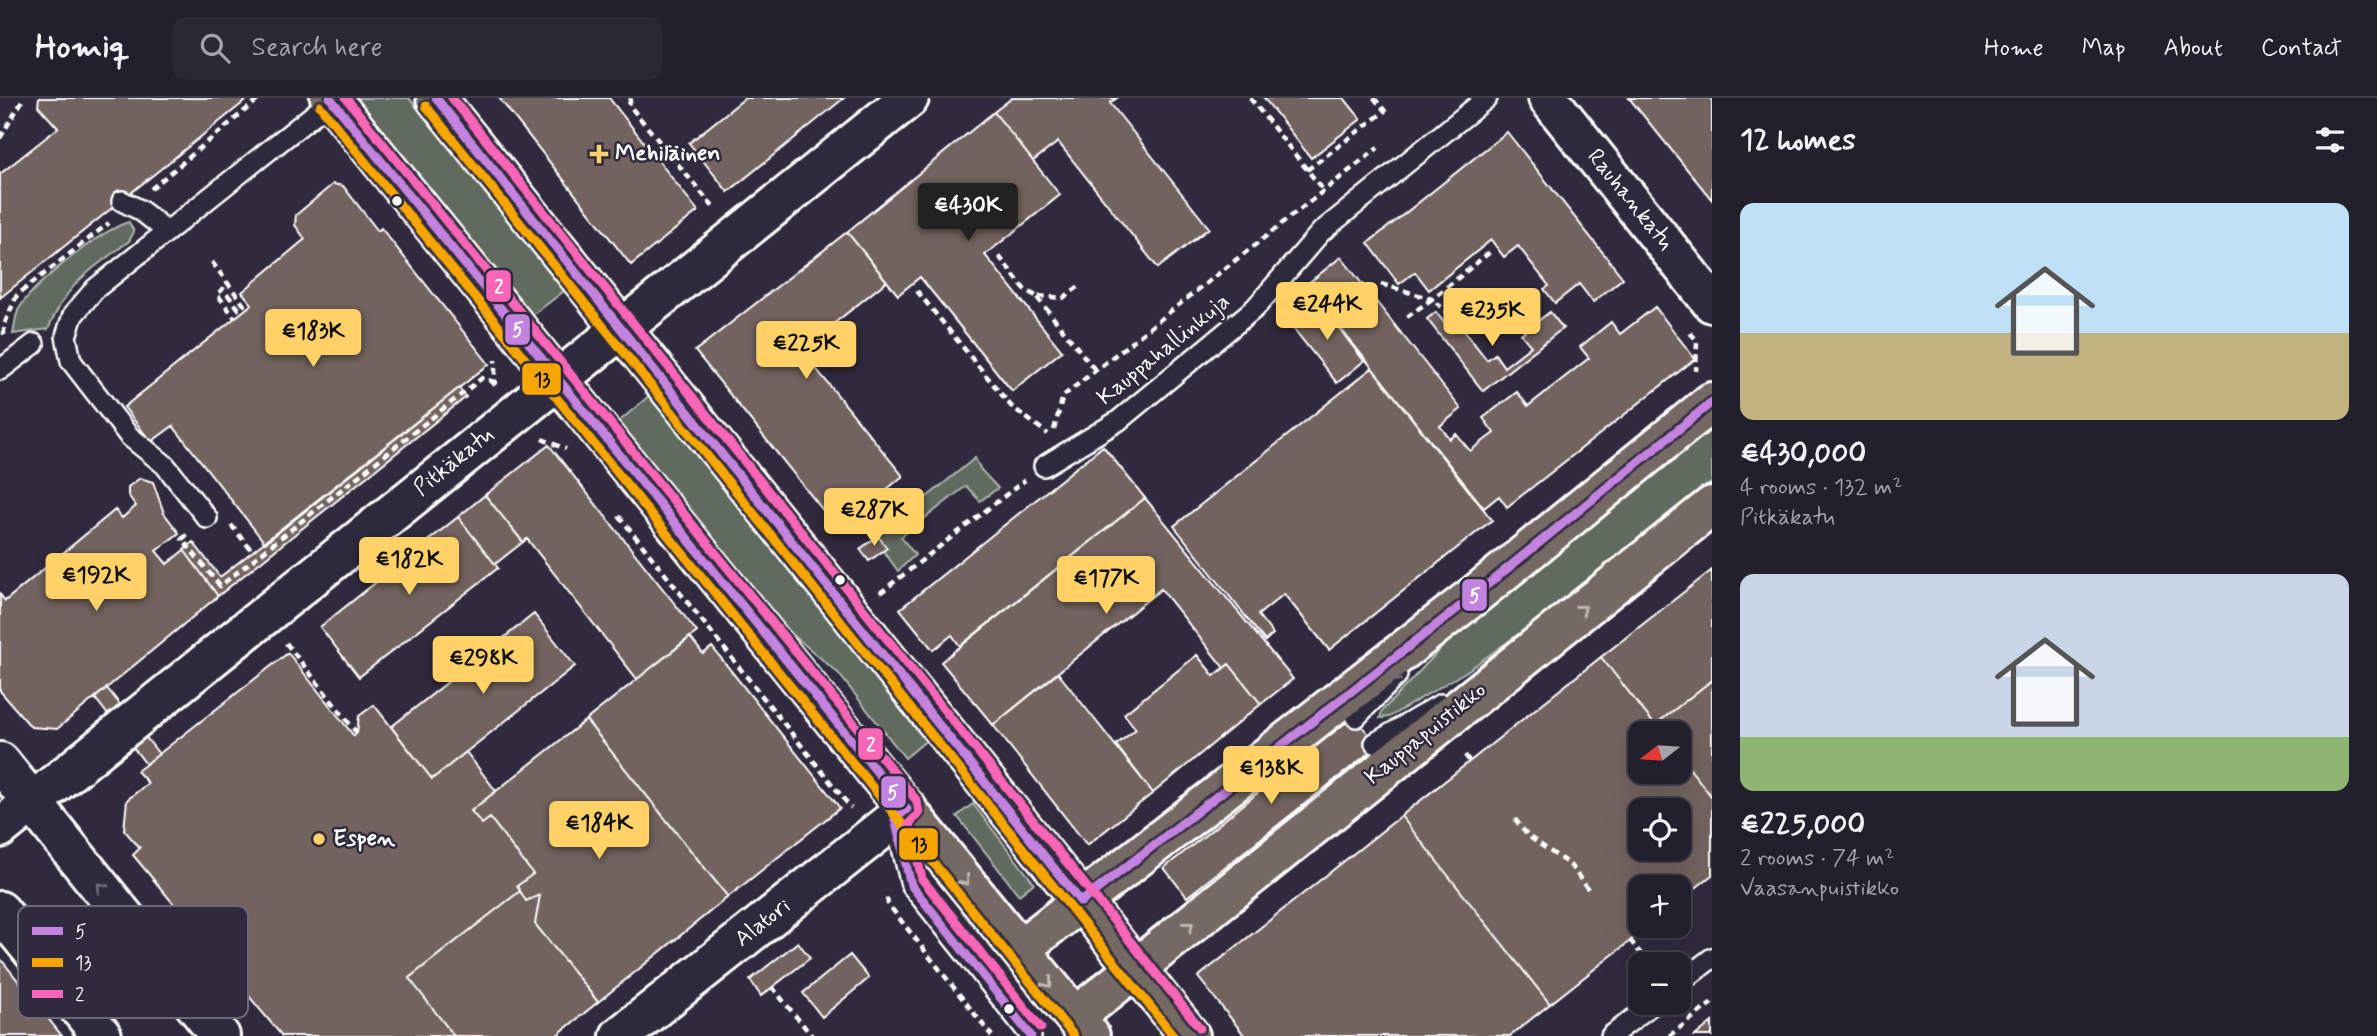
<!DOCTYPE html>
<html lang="en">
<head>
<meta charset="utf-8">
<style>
	body { margin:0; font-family:Mynerve,sans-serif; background:#2b2836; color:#f1f3f6; height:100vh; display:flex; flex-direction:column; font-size:26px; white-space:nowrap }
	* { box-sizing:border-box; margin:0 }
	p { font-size:23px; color:#a3a3aa }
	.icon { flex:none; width:38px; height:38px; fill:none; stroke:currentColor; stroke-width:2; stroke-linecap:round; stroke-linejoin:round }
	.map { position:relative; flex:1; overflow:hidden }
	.panel { display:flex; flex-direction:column; background:#23202e; width:665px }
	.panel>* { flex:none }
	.needle { width:46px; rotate:253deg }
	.controls { position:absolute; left:1628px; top:623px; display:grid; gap:14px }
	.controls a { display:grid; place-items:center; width:63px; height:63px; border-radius:14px; background:#23202e; box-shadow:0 7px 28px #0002,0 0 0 2px #403e4a; font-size:35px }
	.price { position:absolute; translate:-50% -60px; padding:0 16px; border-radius:7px; background:#ffd166; color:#111; font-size:23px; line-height:46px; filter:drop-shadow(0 2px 4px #0008) }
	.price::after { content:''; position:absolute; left:50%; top:42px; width:21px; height:16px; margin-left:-10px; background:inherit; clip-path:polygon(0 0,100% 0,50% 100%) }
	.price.on { background:#222; color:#fff }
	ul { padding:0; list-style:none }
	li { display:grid; align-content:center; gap:14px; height:371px; padding:0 28px }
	li span { display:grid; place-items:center; height:217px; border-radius:14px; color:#555 }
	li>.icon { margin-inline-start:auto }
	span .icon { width:126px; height:126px; fill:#fffc; stroke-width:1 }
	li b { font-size:30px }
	h2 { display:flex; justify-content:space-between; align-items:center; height:84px; padding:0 28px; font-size:30px }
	header { display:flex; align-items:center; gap:42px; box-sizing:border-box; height:98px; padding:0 35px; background:#23202e; border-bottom:2px solid #403e4a }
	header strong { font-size:33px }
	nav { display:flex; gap:38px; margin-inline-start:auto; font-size:24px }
	.search { width:490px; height:63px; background:#2b2836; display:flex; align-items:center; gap:18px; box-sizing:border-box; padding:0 24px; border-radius:14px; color:#a3a3aa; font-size:26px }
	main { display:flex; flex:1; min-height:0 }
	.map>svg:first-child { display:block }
	.green { fill:#616b5f; stroke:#b0b5af; stroke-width:2 }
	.building { fill:#72635f; stroke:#fff; stroke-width:2; fill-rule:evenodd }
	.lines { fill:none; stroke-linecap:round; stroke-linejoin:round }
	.lane-casing { stroke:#fff; stroke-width:24 }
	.street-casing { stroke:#fff; stroke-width:44 }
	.secondary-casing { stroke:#fff; stroke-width:44 }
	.primary-casing { stroke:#fff; stroke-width:44 }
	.path { stroke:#fff; stroke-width:4.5; stroke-dasharray:7 5; stroke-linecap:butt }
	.lane { stroke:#2f2a3d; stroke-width:19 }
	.street { stroke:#2f2a3d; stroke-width:38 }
	.secondary { stroke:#2f2a3d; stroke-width:38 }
	.primary { stroke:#756964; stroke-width:38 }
	.bus-1-casing { stroke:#2f2a3d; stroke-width:14 }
	.bus-2-casing { stroke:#2f2a3d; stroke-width:14 }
	.bus-3-casing { stroke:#2f2a3d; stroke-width:14 }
	.bus-1 { stroke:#c483df; stroke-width:9 }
	.bus-2 { stroke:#f7a600; stroke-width:9 }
	.bus-3 { stroke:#fa66b7; stroke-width:9 }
	.oneway { stroke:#c1bcb9 }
	.oneway2 { stroke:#6d6a77 }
	.poi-dot { fill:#ffd166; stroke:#2f2a3d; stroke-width:2.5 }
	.bus-dot { fill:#fff; stroke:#2f2a3d; stroke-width:2.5 }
	.labels { text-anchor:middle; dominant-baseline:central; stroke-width:5; stroke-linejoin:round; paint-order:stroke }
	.poi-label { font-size:23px; font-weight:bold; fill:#fff; stroke:#2f2a3d; text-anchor:start }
	.street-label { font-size:23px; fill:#fff; stroke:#2f2a3d }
	.key { fill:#2f2a3d; stroke:#6d6a77; stroke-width:2 }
	.key-label { font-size:19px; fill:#fff }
	.line-badge { stroke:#2f2a3d; stroke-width:2.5 }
	.badge-label { font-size:19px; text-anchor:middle; font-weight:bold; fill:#fff }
	.pale-badge-label { font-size:19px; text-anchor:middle; font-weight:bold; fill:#111 }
</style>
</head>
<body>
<header>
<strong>Homiq</strong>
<div class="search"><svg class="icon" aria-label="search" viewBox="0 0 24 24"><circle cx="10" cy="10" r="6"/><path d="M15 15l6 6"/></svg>Search here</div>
<nav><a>Home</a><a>Map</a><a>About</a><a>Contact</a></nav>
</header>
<main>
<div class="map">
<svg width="1712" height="938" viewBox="0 0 1712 938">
	<rect width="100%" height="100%" fill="#2f2a3d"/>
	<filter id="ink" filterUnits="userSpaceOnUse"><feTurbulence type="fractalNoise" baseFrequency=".0143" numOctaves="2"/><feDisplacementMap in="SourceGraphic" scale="14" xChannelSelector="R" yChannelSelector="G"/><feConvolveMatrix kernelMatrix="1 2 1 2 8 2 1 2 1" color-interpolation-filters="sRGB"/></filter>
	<g filter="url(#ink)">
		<path class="green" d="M353,0H409L564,193L530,219Z
			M129,124L134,134L129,143C89,174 69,182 48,231L13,236C15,227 15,216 20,209C36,184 101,132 129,124Z
			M650,297L928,641L905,660L838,575L779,525L616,326Z
			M1712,331V384L1549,514L1467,573L1389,619L1380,620L1382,613L1464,526Z
			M975,360L981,372L998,390L980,403L966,388L901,439L915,457L898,473L875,441Z
			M973,706L1034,785L1019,797L957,718Z"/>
		<path class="building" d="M39,0H249L0,200V76L58,30L38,8Z
			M499,0H609L698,113L631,167Z
			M745,0H844L728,94L689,45Z
			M1012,0H1117L1110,5L1209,130L1158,170L1058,44L1033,63L994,14Z
			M1264,0H1344L1361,21L1311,60Z
			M1629,0H1712V102Z
			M994,14L1060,97L985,157L1062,253L1012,293L920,179L898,197L847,134Z
			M1507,34L1623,180L1593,204L1579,186L1555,205L1544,191L1549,188L1518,148L1504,159L1491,142L1429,192L1415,174L1399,186L1368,145Z
			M333,86L343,88L378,133L381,130L489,266L265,445L173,328L151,344L124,309L252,206L242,194L305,141L295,127L296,117Z
			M847,134L887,183L801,252L903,378L838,431L695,253Z
			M1341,159L1461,311L1440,328L1450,341L1456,336L1470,353L1494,335L1483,320L1517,294L1528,308L1589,260L1580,249L1611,224L1620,236L1655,209L1695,261L1507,409L1499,398L1484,410L1306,187Z
			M1317,202L1364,263L1337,285L1289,225Z
			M1436,214L1451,234L1460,227L1487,262L1495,256L1504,269L1531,248L1521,236L1550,214L1563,230L1483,293L1427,221Z
			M1372,270L1492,422L1329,552L1284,496L1258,517L1273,536L1265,543L1174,428Z
			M459,290L466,299L218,498L184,452L193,444L220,479Z
			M549,347L697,534L637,581L527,441L523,444L485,397Z
			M1103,348L1145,400L960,548L952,537L933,552L900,511Z
			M140,380L153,384L164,415L179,435L156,453L167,466L184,452L218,498L57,631L31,629L0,593V496L5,503L115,412L122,420L136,408L128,397V389Z
			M485,397L523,444L495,466L458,419Z
			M1145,400L1293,581L1261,606L1229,566L1224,570L1161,491L993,627L941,564Z
			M458,419L498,470L359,579L320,529Z
			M878,438L887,450L869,463L860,451Z
			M1712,472V582L1655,627L1601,559Z
			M534,516L575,568L432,681L391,629Z
			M690,539L703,556L712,549L840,710L728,799L586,622Z
			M288,555L354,638L357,635L359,618L374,607L432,681L466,654L496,693L471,713L482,726L490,720L533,776L517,788L520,793L409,880L454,938H282L219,862L204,873L177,840L192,828L133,757L140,750L124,732L127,702L148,685L137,673Z
			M1197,557L1214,578L1229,566L1261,606L1153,695L1116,647L1136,631L1124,616Z
			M1601,559L1661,635H1640V674H1678V656L1712,699V777L1678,804V789H1640V828H1649L1550,906L1401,718ZM1640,712H1678V751H1640Z
			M1058,575L1153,695L1087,747L993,627Z
			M1712,582V699L1678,656V635H1661L1655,627Z
			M107,590L159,656L146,666L95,600Z
			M1354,618L1378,648L1187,799L1164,770Z
			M586,622L728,799L598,904L535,826L540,797L526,803L517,788L533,776L490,720L482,726L471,713Z
			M1401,718L1550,906L1510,938H1245L1198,879Z
			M520,793L526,803L540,797L535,826L598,904L556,938H454L409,880Z
			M798,844L810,860L761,898L750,882Z
			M850,857L869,880L822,919L803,895Z
			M0,860L62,938H0Z
			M1712,924V938H1695Z"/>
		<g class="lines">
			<defs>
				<path id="lane" d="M122,103L140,112L167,133
					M0,272L34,246
					M1044,368L1118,323L1255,210L1321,134L1487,0
					M207,420L165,367L129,338L71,263L66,238L73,217L95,191L332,2
					M1356,619L1397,577
					M1375,645L1441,606
					M895,721L911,787L1031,938
					M1678,886L1712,860
					M1611,938L1654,905"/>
				<path id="street" d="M0,664L220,938
					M0,730L909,0
					M0,813L102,938
					M620,938L907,711"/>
				<path id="secondary" d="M1548,0L1712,205"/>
				<path id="primary" d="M330,0L1090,938
					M436,0L1190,938
					M1020,851L1476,496L1712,304
					M1075,919L1712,408"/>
			</defs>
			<use href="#lane" class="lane-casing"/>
			<use href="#street" class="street-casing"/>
			<use href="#secondary" class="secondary-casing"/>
			<use href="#primary" class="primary-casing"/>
			<path class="path" d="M631,0L629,7L714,110
				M1250,0L1324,93
				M0,40L24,0
				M1307,72L1385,13L1374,0
				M151,91L260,0
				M999,158L1025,192L1036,198
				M212,164L244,207L239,211L223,191L217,196L235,220
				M1381,186L1432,201L1490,154
				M1078,189L1063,200L1036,198L1095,272
				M917,193L1011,308L1048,336
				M1407,219L1432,201L1446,213L1492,214L1522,227
				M1690,235L1697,242L1696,273
				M4,237V227L17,197L109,125
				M492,287L495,285V262
				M1054,332L1063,298L1378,50
				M542,341L566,351
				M619,418L851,710
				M231,427L253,454
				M187,437L182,441L220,488L482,280L494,284
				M880,495L1025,382
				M286,545L357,635
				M1465,657L1470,664
				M1515,721L1528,738L1570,767L1588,791
				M887,800L888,806L992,938
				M1630,842L1649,866
				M772,889L812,938
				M126,913L144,899
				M1669,938L1712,905"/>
			<use href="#lane" class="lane"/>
			<use href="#street" class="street"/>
			<use href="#secondary" class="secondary"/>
			<use href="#primary" class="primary"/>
			<defs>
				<path id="bus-1" d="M330,0L907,711L895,721L911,787L1031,938
					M436,0L1081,804L1476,496L1712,304"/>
				<path id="bus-2" d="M320,8L1074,938
					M426,8L1174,938"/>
				<path id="bus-3" d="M346,0L917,703L919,715L909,726L922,781L1041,930
					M452,0L1200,930"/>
			</defs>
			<use href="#bus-1" class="bus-1-casing"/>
			<use href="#bus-2" class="bus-2-casing"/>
			<use href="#bus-3" class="bus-3-casing"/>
			<use href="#bus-1" class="bus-1"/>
			<use href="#bus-2" class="bus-2"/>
			<use href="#bus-3" class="bus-3"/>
		</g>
		<defs><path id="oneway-chevron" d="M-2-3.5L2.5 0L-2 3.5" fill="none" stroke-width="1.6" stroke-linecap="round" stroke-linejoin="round" transform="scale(1.75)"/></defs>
		<g class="oneway">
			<use href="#oneway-chevron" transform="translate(1582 511) rotate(-38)"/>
			<use href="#oneway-chevron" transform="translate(965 783) rotate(51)"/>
			<use href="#oneway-chevron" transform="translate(1189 828) rotate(-39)"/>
			<use href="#oneway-chevron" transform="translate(1048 885) rotate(51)"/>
		</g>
		<g class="oneway2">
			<use href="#oneway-chevron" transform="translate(1394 580) rotate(134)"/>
			<use href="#oneway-chevron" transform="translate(101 789) rotate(-129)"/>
		</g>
	</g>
	<g class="poi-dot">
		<path d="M595.5 45.5h7v7h7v7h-7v7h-7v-7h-7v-7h7z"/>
		<circle cx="319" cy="741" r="7"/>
	</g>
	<g class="bus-dot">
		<circle cx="397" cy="103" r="6"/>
		<circle cx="840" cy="482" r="6"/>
		<circle cx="1009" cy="911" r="6"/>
	</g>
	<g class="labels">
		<g class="poi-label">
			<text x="615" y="56">Mehiläinen</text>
			<text x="333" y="741">Espen</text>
		</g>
		<g class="street-label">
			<text transform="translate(1630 102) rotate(51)">Rauhankatu</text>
			<text transform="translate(1164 252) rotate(-39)">Kauppahallinkuja</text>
			<text transform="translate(454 364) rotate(-39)">Pitkäkatu</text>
			<text transform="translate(1426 636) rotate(-39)">Kauppapuistikko</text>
			<text transform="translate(763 825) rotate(-38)">Alatori</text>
		</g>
	</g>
	<rect x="18" y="808" width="230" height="112" rx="10" class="key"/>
	<rect x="32" y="829" width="31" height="8" fill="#c483df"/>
	<rect x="32" y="860" width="31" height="9" fill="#f7a600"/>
	<rect x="32" y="892" width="31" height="8" fill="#fa66b7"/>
	<g class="key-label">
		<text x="75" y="840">5</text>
		<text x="75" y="871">13</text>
		<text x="75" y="903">2</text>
	</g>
	<g class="line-badge">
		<rect x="485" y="171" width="27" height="34" rx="7" fill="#fa66b7"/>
		<rect x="504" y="215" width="27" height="33" rx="7" fill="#c483df"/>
		<rect x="521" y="264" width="41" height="34" rx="7" fill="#f7a600"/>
		<rect x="1461" y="480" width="27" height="34" rx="7" fill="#c483df"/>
		<rect x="857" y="629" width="27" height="34" rx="7" fill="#fa66b7"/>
		<rect x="880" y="677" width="27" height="34" rx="7" fill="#c483df"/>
		<rect x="898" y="729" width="41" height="34" rx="7" fill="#f7a600"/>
	</g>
	<g class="badge-label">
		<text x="499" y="195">2</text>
		<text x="518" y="238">5</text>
		<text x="1475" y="504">5</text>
		<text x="871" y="653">2</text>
		<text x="893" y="701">5</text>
	</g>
	<g class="pale-badge-label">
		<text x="542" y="288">13</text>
		<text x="919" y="753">13</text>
	</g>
</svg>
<div class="controls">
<a><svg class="needle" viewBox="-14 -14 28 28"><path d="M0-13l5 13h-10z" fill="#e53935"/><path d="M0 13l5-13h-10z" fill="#a3a3aa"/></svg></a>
<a><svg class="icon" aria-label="locate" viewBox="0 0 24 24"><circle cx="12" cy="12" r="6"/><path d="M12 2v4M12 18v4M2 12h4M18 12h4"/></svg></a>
<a>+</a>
<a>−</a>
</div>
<b class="price on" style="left:968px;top:145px">€430K</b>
<b class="price" style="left:1327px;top:244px">€244K</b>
<b class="price" style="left:1492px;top:250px">€235K</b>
<b class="price" style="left:313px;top:271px">€183K</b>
<b class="price" style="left:806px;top:283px">€225K</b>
<b class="price" style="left:874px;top:450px">€287K</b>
<b class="price" style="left:409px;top:499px">€182K</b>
<b class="price" style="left:96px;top:515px">€192K</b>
<b class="price" style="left:1106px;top:518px">€177K</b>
<b class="price" style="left:483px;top:598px">€298K</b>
<b class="price" style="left:1271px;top:708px">€138K</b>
<b class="price" style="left:599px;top:763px">€184K</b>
</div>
<section class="panel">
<h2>12 homes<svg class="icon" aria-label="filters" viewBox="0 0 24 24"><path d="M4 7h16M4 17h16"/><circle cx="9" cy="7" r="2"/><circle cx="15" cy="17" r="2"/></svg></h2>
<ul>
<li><span style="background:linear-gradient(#bfe0f5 60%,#c2b280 0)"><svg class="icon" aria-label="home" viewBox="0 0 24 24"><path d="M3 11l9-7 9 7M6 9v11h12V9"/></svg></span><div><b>€430,000</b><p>4 rooms · 132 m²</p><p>Pitkäkatu</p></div></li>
<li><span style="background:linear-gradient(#c9d6e8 75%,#8fb573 0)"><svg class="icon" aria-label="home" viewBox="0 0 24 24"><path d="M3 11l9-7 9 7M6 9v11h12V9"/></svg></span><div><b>€225,000</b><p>2 rooms · 74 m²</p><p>Vaasanpuistikko</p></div></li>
</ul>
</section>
</main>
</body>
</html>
